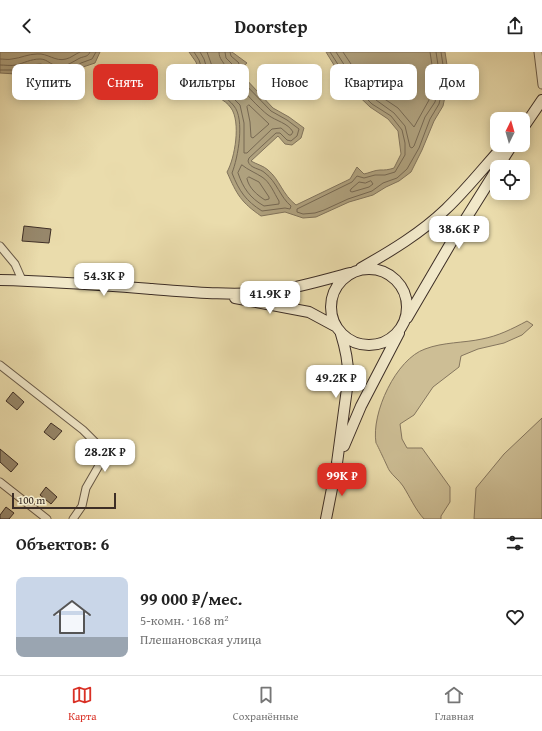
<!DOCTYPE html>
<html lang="ru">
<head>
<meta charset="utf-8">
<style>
	body { margin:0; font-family:"Gentium Book Plus",serif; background:#f2f2f2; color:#222; height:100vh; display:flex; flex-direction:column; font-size:15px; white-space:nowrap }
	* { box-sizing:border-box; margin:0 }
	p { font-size:13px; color:#767676 }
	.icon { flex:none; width:22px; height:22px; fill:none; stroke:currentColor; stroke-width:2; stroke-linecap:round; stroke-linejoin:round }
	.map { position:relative; height:467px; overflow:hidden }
	.side { display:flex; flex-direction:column; background:#fff; flex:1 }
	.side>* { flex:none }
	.top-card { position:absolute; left:12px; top:12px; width:518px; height:36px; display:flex; gap:8px }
	.needle { width:26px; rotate:5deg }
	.fabs { position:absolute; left:490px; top:60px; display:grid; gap:8px }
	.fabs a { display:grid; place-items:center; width:40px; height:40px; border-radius:8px; background:#fff; box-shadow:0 2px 10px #0003; font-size:20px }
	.scale { position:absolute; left:12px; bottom:10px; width:104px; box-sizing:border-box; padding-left:4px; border:2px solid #3d2e26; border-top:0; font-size:11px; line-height:14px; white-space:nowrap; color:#3d2e26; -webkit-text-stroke:3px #f1e8c9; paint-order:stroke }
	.price { position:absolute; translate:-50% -34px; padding:0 9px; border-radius:8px; background:#fff; color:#222; font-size:13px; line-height:26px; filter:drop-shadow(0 1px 2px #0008) }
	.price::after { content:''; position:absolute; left:50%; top:24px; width:12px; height:9px; margin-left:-6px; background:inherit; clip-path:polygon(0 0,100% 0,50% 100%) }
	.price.active { background:#d93025; color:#fff }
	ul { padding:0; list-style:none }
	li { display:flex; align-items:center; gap:12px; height:100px; padding:0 16px }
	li+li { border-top:1px solid #e0e0e0 }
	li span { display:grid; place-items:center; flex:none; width:112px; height:80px; border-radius:8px; color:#555 }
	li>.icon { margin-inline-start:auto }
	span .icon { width:48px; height:48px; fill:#fffc; stroke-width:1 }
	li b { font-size:17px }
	h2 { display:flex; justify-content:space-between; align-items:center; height:48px; padding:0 16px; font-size:17px }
	.chip { padding:0 14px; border-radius:8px; background:#fff; box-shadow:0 2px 10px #0003; font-size:14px; line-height:36px }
	.chip.active { background:#d93025; color:#fff }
	header { display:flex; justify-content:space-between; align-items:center; height:52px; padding:0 16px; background:#fff; font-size:18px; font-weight:600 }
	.tabs { display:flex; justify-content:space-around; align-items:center; height:56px; border-top:1px solid #e0e0e0; background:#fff; font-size:11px; color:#767676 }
	.tabs a { display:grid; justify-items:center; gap:2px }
	.tabs .active { color:#d93025 }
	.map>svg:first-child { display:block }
	.green { fill:#cdbe95; stroke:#85765e }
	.water { fill:#afa17e; stroke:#81735b }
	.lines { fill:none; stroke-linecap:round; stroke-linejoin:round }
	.shore { stroke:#766852; stroke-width:1 }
	.building { fill:#97886c; stroke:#3d2e26 }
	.street-casing { stroke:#685a48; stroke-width:9 }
	.secondary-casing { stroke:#3d2e26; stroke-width:12 }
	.street { stroke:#f1e8c9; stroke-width:7 }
	.secondary { stroke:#f1e8c9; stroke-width:10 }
</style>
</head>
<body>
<header><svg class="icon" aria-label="back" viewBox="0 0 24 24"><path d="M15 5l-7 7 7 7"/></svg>Doorstep<svg class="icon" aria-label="share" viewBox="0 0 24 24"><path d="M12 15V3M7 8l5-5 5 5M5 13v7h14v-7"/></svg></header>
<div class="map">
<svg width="542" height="467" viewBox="0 0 542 467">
	<rect width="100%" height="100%" fill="#eadcac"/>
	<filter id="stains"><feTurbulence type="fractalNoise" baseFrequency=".005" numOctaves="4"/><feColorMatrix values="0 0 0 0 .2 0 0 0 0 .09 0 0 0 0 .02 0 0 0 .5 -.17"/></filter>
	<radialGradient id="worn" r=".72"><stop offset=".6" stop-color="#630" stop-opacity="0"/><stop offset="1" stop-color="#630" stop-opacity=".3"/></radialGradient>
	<path class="green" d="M527,269L533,273L522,283L504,291L478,297L461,304L459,315L433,335L414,363L400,372L402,387L407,396H422L450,435V450L441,464V467H424C415,457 410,445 403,434C399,428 393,424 389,418C388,416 377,392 376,391C371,361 396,307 425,297C443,290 464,291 482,287C498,284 512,277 527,269Z
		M542,366V467H474L476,436L504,402Z"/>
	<path class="water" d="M0,0H100L95,11L83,15L74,21L65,23H53L41,16L31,17L16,22L0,21Z
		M189,0H232L247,11L240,17L243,24L273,56L289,65L304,76L301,86L292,93L285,92L278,84L251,109C256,112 264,114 268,118C280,128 282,142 296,153L350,127L357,115L364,122C369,121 375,118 380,118C385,118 388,118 394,116L401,102L398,79L388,67L370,55L345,31L326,0H445L449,26L443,54L434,69L422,98L411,120L399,129L386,135L373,143L349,150L316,165L303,166L285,160L261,164C241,150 237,143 227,120C235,106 241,70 231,56C225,47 214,44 205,40L196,10Z"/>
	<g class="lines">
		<path class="shore" d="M194,0L199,8L208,36C218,42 227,45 234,54C245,67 238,106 232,121C239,139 246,149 262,159L285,156L290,157L291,154C280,145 277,130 265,121C260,116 250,117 248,109L249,106L276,81H280L287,88L291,89L297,84L299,77L287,68L271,59L240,27L236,18L239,11L231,4L230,0
			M200,0L204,7L212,33L227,40L240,53L244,71V101H247L272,77L281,76L289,83H291L293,80C288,71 276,69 268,63C261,58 240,36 236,29C232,24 231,18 232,12L226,6L225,0
			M207,0L217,28L228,33L229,31C227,25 227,20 225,15C224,9 219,8 219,0
			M330,0L348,28L372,52L391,64L402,78L405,91V103L395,120L385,123H375L364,126L357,124L352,130L297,157V160L303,162L315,161L324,158L348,147L372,139L383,131L397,126L407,117L419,96L430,67L439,52L445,26L441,0
			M336,0L352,25L376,48L394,61L405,74L410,95L412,96L414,94L425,65L435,50L440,26L436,0
			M343,0L357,21L380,44L398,56L414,75L429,48L434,26L430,0
			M0,7C4,7 8,8 12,7C21,6 28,2 37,2C48,1 55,10 66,7C71,6 75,2 80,0
			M0,13C5,13 11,14 16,13C24,11 31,7 40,7C46,7 49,11 54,13C64,17 72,10 80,6C85,4 88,5 90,0
			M0,18H15L30,13L41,12L54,19H65L72,17L81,11L92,7L96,0
			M249,53L269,72L253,86L251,85L250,70L247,55Z
			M242,113C248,118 256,121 262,125C270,130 274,141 279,149V152L264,154C250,146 243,136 238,121Z
			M249,125L259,130L269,145V147L265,148C257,143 249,136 247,127Z
			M371,129L373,132L369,135L352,140L350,139L351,137L359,130L365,131Z"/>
	</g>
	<path class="building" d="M24,174L51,177L49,191L22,189Z
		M13,340L24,350L17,358L6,349Z
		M51,371L62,379L54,388L44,380Z
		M0,397L18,412L11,420L0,410Z
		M46,435L57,445L51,452L40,443Z
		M6,455L14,461L9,467H0V463Z"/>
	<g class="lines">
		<defs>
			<path id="street" d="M538,0L542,33
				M0,194L15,212L22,228
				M0,313L83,378L100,395L101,410L86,436L82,454L73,467
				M0,430L47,467"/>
			<path id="secondary" d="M523,76L542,48
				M498,115L512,93
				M361,216C391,199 421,181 446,157C467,137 485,114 504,93
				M331 255a38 38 0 1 1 76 0a38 38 0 1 1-76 0Z
				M0,228C51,229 101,233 152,237C191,240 231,244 270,240C297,236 324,228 350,221
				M235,246L309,260L335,274
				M407,266L455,184L497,117
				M344,394L361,354L399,281
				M326,467L337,411L348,329C349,312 346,298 341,282"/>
		</defs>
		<use href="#street" class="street-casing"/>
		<use href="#secondary" class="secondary-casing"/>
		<use href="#street" class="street"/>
		<use href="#secondary" class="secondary"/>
	</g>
	<rect width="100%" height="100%" filter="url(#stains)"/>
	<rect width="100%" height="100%" fill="url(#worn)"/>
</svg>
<div class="fabs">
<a><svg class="needle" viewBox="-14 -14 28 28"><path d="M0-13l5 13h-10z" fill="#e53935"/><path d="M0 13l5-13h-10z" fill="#767676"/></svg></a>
<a><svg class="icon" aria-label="locate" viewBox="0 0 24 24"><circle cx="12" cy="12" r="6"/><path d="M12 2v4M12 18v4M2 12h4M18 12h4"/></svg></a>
</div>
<div class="scale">100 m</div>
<b class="price" style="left:459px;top:198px">38.6K ₽</b>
<b class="price" style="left:104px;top:245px">54.3K ₽</b>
<b class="price" style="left:270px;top:263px">41.9K ₽</b>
<b class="price" style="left:336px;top:347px">49.2K ₽</b>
<b class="price" style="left:105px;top:421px">28.2K ₽</b>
<b class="price active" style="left:342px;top:445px">99K ₽</b>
<div class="top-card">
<a class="chip">Купить</a>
<a class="chip active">Снять</a>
<a class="chip">Фильтры</a>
<a class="chip">Новое</a>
<a class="chip">Квартира</a>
<a class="chip">Дом</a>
</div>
</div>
<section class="side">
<h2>Объектов: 6<svg class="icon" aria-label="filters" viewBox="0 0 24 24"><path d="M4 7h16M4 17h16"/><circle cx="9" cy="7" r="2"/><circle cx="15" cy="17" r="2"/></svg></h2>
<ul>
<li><span style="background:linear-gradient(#c9d6e8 75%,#9aa5b1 0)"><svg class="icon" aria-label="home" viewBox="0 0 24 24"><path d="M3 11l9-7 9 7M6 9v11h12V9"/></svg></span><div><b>99 000 ₽/мес.</b><p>5-комн. · 168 m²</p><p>Плешановская улица</p></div><svg class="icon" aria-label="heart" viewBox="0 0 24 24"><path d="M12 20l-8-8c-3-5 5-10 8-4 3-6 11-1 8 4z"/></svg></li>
</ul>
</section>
<nav class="tabs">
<a class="active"><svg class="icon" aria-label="map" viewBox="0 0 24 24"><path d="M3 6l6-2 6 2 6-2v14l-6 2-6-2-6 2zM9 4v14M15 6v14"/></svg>Карта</a>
<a><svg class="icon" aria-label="saved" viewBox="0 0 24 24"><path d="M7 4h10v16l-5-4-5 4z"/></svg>Сохранённые</a>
<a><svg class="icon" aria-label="home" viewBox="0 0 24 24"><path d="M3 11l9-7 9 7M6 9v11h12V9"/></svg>Главная</a>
</nav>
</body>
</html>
